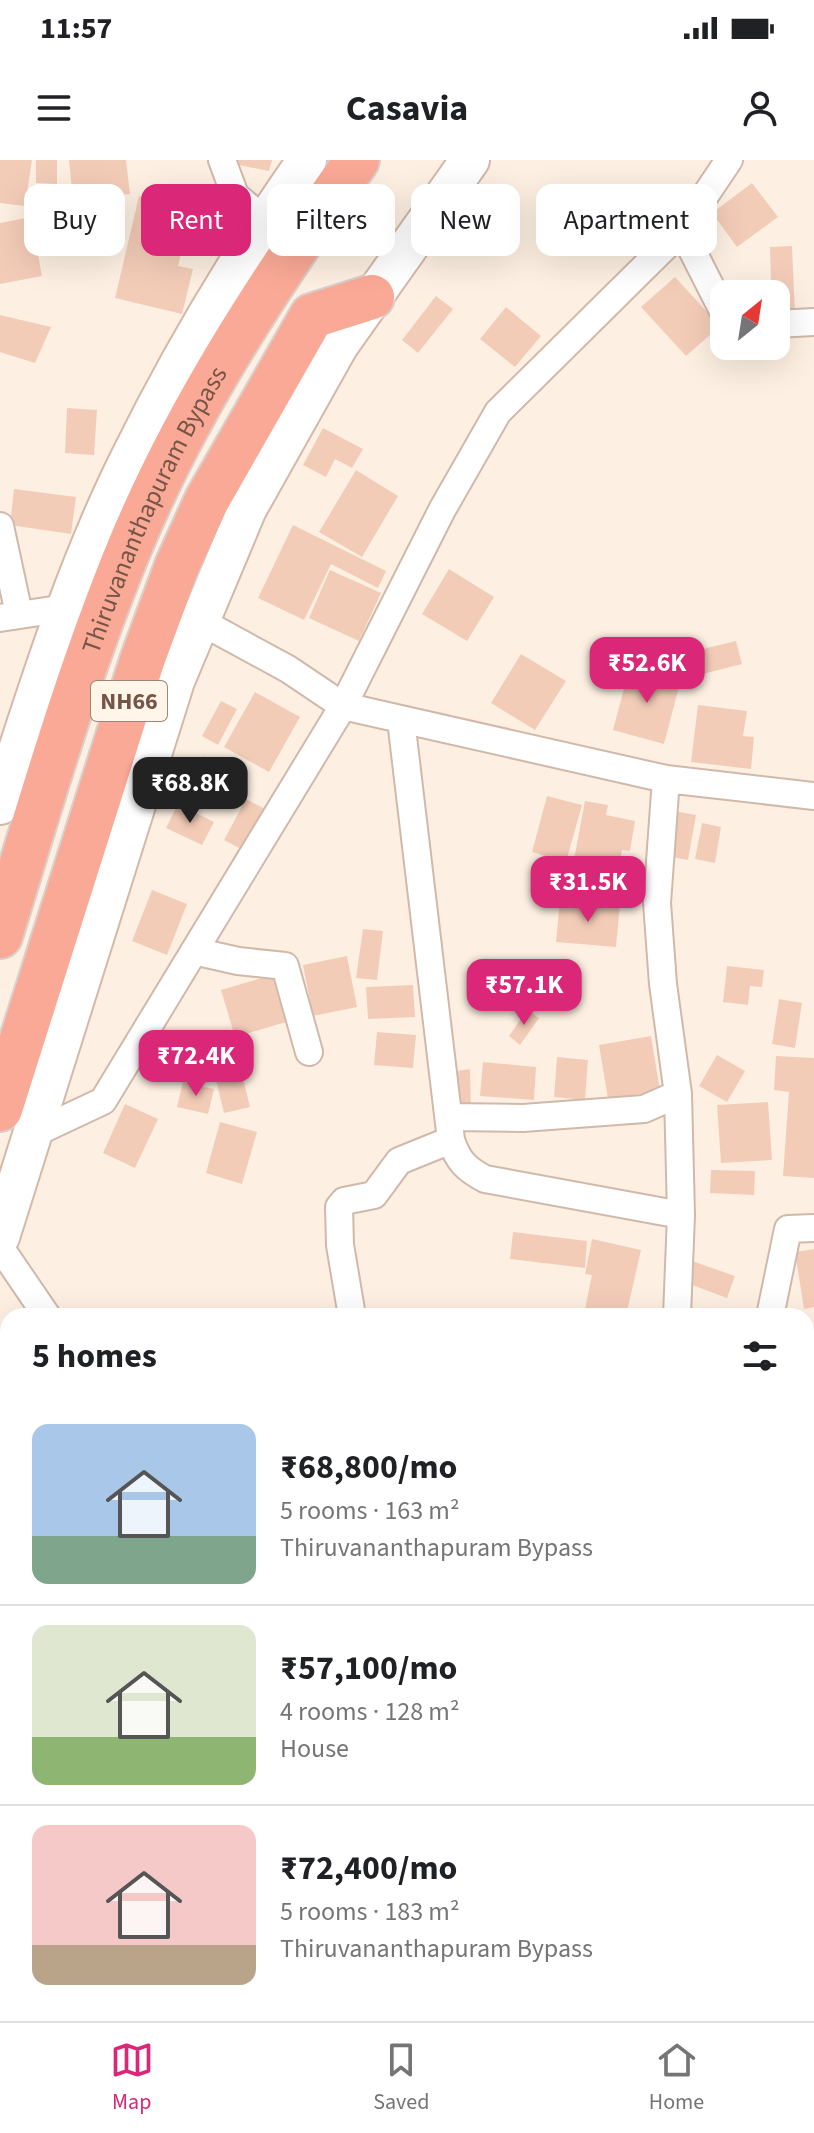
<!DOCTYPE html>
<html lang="en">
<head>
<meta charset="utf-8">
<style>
	body { margin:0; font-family:"Source Sans 3",sans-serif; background:#f2f2f2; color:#202124; height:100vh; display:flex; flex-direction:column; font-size:30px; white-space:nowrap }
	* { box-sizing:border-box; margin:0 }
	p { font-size:26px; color:#757577 }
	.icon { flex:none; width:44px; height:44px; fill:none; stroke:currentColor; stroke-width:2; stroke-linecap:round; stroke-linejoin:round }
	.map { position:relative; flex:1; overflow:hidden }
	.panel { position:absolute; left:0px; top:1148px; width:814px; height:714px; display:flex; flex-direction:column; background:#fff; border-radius:24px 24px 0 0; box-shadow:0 8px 32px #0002 }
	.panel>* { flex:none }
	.banner { position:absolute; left:24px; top:24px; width:766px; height:72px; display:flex; gap:16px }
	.needle { width:52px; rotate:30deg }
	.buttons { position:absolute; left:710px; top:120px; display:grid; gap:16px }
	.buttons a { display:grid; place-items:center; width:80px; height:80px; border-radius:16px; background:#fff; box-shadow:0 8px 32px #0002; font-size:40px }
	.price { position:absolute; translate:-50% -68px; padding:0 18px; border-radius:16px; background:#db2777; color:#fff; font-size:26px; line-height:52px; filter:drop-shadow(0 2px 4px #0008) }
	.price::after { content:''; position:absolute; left:50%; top:48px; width:24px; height:18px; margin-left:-12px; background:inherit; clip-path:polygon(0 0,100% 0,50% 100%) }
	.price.on { background:#222; color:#fff }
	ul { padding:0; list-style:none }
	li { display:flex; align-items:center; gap:24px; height:200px; padding:0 32px }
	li+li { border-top:2px solid #e0e0e0 }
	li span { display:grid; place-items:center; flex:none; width:224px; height:160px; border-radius:16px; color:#555 }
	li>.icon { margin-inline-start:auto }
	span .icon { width:96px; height:96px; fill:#fffc; stroke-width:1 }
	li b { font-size:34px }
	h2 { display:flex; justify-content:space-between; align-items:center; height:96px; padding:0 32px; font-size:34px }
	.pill { padding:0 28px; border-radius:16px; background:#fff; box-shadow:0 8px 32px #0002; font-size:28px; line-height:72px }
	.pill.on { background:#db2777; color:#fff }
	.status { display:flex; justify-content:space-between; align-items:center; height:56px; padding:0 40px; background:#fff; direction:ltr }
	.status svg { height:22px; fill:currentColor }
	header { display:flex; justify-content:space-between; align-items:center; height:104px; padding:0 32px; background:#fff; font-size:36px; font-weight:700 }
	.tabs { display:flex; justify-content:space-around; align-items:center; height:112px; border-top:2px solid #e0e0e0; background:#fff; font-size:22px; color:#757577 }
	.tabs a { display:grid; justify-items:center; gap:4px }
	.tabs .on { color:#db2777 }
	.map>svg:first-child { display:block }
	.building { fill:#f3ccb8 }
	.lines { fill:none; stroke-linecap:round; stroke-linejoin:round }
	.street-casing { stroke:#d0b9ab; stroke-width:30 }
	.secondary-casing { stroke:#d4b8a8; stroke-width:42 }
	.highway-casing { stroke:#d8cfcb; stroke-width:48 }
	.street { stroke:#fff; stroke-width:26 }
	.secondary { stroke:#fff; stroke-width:38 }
	.highway { stroke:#faa996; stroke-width:44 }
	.labels { text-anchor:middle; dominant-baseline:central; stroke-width:8; stroke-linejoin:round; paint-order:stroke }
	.shield { fill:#fff5e9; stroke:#9e8578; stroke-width:2 }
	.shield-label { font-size:24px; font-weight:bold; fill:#755547 }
	.street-label { font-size:26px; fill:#755547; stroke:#fff5e9 }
</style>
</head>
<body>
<div class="status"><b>11:57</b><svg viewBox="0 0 49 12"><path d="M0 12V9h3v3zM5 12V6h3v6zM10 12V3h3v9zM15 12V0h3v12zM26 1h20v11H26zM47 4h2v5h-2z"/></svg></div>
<header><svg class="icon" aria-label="menu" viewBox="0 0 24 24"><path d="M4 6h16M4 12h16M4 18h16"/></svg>Casavia<svg class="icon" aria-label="person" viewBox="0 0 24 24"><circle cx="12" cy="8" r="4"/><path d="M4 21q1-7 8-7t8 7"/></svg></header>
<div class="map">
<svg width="814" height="1861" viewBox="0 0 814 1861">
	<rect width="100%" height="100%" fill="#fdf0e2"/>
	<path class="building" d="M0,0H32L25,46L0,43Z
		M36,0H57V24L36,23Z
		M69,0H126L130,34L73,40Z
		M235,0H272L269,11L234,4Z
		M752,23L778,57L737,87L712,53Z
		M139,36L191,49L178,106L193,109L182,154L115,138Z
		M77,42L111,45L108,79L73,76Z
		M31,57L42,116L0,124V63Z
		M792,86L795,155L776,156V134H734L735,124L771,123L770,87Z
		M675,117L720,166L686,196L641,147Z
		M436,136L453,149L418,193L402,180Z
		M506,147L541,176L515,207L480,179Z
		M0,155L51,167L35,203L0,192Z
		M67,248L97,250L94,295L65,293Z
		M323,268L363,289L352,308L335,299L326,317L303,305Z
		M356,310L398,336L362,397L319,372Z
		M14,329L76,337L71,374L10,365Z
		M293,365L386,411L378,428L331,404L304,460L258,438Z
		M449,409L494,437L467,481L422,454Z
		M330,410L381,433L359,481L309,458Z
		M736,481L742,504L687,518L682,494Z
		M521,494L566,521L535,570L491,543Z
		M630,506L681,519L664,584L613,570Z
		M255,532L300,557L269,612L224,587Z
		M221,541L237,549L218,585L202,576Z
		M698,545L747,551L743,576L754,577L751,609L691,602Z
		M204,596L236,610L221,643L190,629Z
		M547,636L582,645L566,702L532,692Z
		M246,639L265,649L243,690L224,680Z
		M585,641L608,645L606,655L635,661L630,691L622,690L613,740L568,731Z
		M178,644L214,662L202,685L166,668Z
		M674,651L696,655L688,700L666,696Z
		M702,663L721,667L715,703L695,699Z
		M152,730L187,744L167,795L132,781Z
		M560,740L620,745L616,787L556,782Z
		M363,769L383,771L377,820L356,818Z
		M347,796L357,847L313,856L303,805Z
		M727,806L764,810L762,827L750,826L748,845L723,842Z
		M282,812L296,859L235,877L221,830Z
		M413,825L415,857L368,859L366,827Z
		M779,839L802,843L795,888L772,884Z
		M527,850L539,858L520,885L509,876Z
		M377,872L416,875L413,908L374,905Z
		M651,876L660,931L608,939L599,885Z
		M717,895L745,911L727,942L699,926Z
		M776,896L814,898V1018L783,1016L789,932L774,930Z
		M557,897L588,900L585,940L554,937Z
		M483,902L536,907L534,940L480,936Z
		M470,909L471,951L453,949L450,912Z
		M241,910L250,947L224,953L215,916Z
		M183,922L214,929L208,954L177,947Z
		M768,942L772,1000L721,1003L717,945Z
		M125,944L158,959L135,1008L103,993Z
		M220,962L257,972L242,1024L206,1013Z
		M711,1010L755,1011L754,1035L710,1033Z
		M513,1072L587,1081L585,1108L510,1099Z
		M592,1079L641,1090L626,1156L585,1149L592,1115L585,1114Z
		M814,1089V1147L804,1149L795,1092Z
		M692,1101L735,1116L727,1138L684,1122Z
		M8,1304V1374H2L0,1305Z
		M814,1347V1389L806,1392V1350Z
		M806,1568L814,1571V1585L806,1606Z
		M8,1633V1664L0,1662Z
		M465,1854H482L497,1861H461Z
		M731,1854H790V1861L730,1859Z"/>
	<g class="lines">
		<defs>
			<path id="street" d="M222,0L235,35L265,61
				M682,70L724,153
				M776,164L814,162
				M0,366L19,454
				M0,458L66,448
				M198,460L288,509L343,546L666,619L814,636
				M401,560L451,980C458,1001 466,1009 485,1019L681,1055
				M666,619L657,743L663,824L678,934L681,1055L677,1156
				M194,791L238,801L285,806L309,892
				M449,957L523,958L644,949L678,934
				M35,973L103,941L343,546L442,350L498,252L682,70L729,0
				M0,1087L47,1156
				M352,1156L340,1085L339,1047L344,1041L374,1035L399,1001L451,980
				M770,1156L788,1069L814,1068
				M256,1854V1861
				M446,1861V1854"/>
			<path id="secondary" d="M0,645C38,528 75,408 130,298C181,194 241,94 307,0
				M0,1077L175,521L247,349L339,185L470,0"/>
			<g id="highway">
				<path id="s1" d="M0,776C40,645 78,512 130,386C187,248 271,121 357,0"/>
				<path d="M0,949L142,501L177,406L207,340L312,156L372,137"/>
			</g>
		</defs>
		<use href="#street" class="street-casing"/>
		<use href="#secondary" class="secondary-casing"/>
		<use href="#highway" class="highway-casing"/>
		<use href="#street" class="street"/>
		<use href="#secondary" class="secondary"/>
		<use href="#highway" class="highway"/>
	</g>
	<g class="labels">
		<rect class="shield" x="91" y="521" width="76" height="40" rx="6"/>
		<g class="shield-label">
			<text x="129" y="541">NH66</text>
		</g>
		<g class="street-label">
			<text stroke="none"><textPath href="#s1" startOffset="454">Thiruvananthapuram Bypass</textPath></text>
		</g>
	</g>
</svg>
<div class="buttons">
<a><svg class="needle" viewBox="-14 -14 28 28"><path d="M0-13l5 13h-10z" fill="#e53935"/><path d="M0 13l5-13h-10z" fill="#757577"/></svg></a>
</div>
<b class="price" style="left:647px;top:545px">₹52.6K</b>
<b class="price on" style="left:190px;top:665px">₹68.8K</b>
<b class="price" style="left:588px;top:764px">₹31.5K</b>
<b class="price" style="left:524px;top:867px">₹57.1K</b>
<b class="price" style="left:196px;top:938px">₹72.4K</b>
<div class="banner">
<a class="pill">Buy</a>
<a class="pill on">Rent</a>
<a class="pill">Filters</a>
<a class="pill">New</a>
<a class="pill">Apartment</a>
</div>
<section class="panel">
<h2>5 homes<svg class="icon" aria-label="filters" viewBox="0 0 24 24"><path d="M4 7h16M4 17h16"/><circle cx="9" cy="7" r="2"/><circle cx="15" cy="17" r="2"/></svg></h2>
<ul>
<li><span style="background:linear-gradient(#a9c7e8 70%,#7fa58c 0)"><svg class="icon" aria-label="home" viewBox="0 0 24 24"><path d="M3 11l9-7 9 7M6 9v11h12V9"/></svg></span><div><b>₹68,800/mo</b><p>5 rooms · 163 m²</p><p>Thiruvananthapuram Bypass</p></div></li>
<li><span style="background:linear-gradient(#dfe7d0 70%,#8fb573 0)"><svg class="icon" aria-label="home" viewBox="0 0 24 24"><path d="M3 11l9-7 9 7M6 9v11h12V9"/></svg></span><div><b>₹57,100/mo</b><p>4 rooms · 128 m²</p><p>House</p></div></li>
<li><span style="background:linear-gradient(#f6c9c9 75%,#b9a48a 0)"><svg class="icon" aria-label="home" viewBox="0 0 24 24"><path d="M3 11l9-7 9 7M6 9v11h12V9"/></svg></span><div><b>₹72,400/mo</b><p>5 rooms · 183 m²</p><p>Thiruvananthapuram Bypass</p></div></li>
</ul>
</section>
</div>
<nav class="tabs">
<a class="on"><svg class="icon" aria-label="map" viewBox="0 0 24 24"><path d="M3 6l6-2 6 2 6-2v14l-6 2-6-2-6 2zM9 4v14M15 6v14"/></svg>Map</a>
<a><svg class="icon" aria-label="saved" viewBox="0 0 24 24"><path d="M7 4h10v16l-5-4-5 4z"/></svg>Saved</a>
<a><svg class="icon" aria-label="home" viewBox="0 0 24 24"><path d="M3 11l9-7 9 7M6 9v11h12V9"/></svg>Home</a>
</nav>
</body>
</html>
